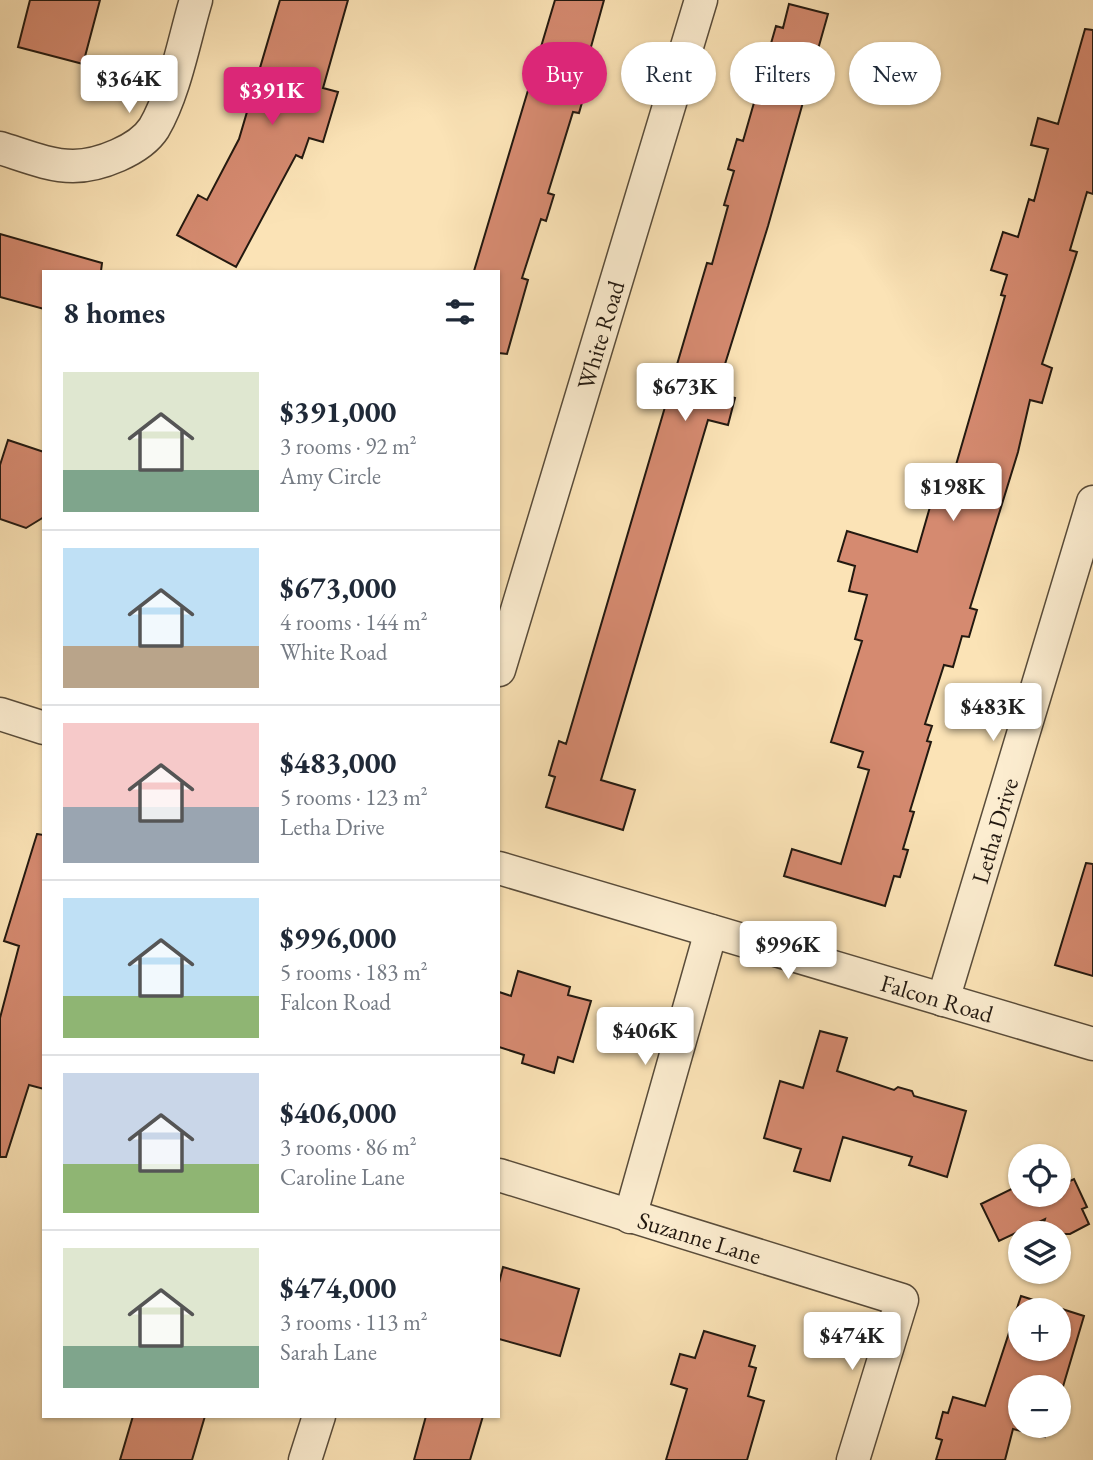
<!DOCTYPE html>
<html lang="en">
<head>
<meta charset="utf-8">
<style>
	body { margin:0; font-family:"EB Garamond",serif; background:#f2f2f3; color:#1f2937; height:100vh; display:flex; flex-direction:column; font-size:26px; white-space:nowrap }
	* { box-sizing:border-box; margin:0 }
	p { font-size:23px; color:#747a83 }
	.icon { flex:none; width:38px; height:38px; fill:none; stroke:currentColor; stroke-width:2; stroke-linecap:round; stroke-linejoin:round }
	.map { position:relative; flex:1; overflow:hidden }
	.sheet { position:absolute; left:42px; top:270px; width:458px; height:1148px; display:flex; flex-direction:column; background:#fff; border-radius:0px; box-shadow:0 2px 5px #0004 }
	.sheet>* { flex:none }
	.top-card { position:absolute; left:522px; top:42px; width:466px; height:63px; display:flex; gap:14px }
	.buttons { position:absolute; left:1008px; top:1144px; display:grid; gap:14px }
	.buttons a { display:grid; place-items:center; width:63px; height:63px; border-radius:50%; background:#fff; box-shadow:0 2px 5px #0004; font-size:35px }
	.price { position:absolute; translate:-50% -60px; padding:0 16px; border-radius:7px; background:#fff; color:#222; font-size:23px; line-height:46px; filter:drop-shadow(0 2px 4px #0008) }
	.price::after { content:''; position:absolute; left:50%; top:42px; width:21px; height:16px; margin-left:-10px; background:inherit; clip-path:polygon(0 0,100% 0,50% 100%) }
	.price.on { background:#db2777; color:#fff }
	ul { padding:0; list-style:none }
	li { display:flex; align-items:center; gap:21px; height:175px; padding:0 21px }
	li+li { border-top:2px solid #e0e1e3 }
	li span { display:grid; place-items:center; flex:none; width:196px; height:140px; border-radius:0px; color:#555 }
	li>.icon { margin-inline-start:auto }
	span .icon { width:84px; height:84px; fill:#fffc; stroke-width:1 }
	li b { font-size:30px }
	h2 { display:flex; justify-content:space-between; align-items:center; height:84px; padding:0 21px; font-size:30px }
	.tag { padding:0 24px; border-radius:32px; background:#fff; box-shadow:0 2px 5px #0004; font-size:24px; line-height:63px }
	.tag.on { background:#db2777; color:#fff }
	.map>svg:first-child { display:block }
	.building { fill:#d58a70; stroke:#231910; stroke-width:2; fill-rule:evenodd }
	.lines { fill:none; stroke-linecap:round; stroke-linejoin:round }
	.minor-casing { stroke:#594c3a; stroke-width:35 }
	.minor { stroke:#fcedd0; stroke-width:32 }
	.labels { text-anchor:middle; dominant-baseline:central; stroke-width:5; stroke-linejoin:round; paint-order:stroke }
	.street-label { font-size:24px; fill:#231910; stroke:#fcedd0 }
</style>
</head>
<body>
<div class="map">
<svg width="1093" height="1460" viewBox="0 0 1093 1460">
	<rect width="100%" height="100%" fill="#fbe3b6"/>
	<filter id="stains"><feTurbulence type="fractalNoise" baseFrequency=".00286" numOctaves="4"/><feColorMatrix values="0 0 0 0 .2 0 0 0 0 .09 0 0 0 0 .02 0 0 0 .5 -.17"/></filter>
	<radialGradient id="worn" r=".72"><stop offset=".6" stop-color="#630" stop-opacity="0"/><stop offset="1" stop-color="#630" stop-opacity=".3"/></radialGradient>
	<path class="building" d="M30,0H100L83,64L18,47Z
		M280,0H348L323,88L338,92L323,142L309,138L302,158L296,155L236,267L177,235L198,195L207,200L239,139Z
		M555,0H604L581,83L587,85L579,113L573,112L548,193L554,195L546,221L541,219L522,278L528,280L507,354L499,353V271H474Z
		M789,4L828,14L768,226L716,393L735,398L728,425L708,420L601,780L635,790L623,830L546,807L555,777L549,775L559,741L566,744L583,686L665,407L658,405L666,376L673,378L707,263L712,264L728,206L724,205L734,171L728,169L737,139L743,141L776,26L783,28Z
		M1085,29L1093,30V194L1087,192L1070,250L1077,252L1042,364L1052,368L1042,403L1030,400L1018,452L970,608L977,610L969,637L962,636L953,667L944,665L925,724L932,726L927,741L931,742L910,811L914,812L903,849L908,850L900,877L894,876L885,906L784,876L792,849L841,864L869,770L858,767L863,752L831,742L862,641L855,639L867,595L849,591L855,566L838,561L847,531L917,552L936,486L949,489L1005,296L1001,295L1007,275L991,270L1003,232L1018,237L1029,199L1034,201L1048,149L1031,145L1038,118L1058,124Z
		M0,234L102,263L101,271H44V309L0,297Z
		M8,440L44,452V517L26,528L0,519V465Z
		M37,834L44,835V1089L29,1085L6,1157H0V1018L19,946L4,941Z
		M1086,863L1093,864V976L1055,965Z
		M518,971L570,987L568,995L591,1001L573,1062L558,1057L554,1073L522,1063L524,1055L499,1047V992L511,996Z
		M820,1031L847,1038L837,1071L894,1090L898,1087L912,1091L914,1096L966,1111L947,1177L909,1165L912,1157L843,1137L830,1181L794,1171L801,1149L764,1138L780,1081L803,1088Z
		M1059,1166L1068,1182L1074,1179L1087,1207L1082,1209L1089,1224L1070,1234H1041L1045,1219L999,1241L981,1204L1020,1185V1195H1059Z
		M503,1267L579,1289L560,1356L499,1339V1283Z
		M1021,1296L1084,1316L1059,1400V1388H1020V1426H1050L1045,1437L1013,1429L1005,1460H936L942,1440L936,1438L943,1412L948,1413L953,1397L985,1406ZM1020,1311H1059V1349H1020Z
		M704,1331L755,1346L749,1366L756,1368L748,1396L764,1401L747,1460H666L687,1389L671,1384L680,1354L695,1358Z
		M133,1416H205L192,1460H120Z
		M426,1416H483L470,1460H414Z"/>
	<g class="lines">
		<defs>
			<g id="minor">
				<path d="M0,148C23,155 49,166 73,166C99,166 140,150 154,128C175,92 184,40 196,0"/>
				<path id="s1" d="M499,670L701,0"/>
				<path d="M0,714L44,728"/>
				<path id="s2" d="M499,868L1093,1044"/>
				<path id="s3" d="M943,1000L1093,502"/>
				<path id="s4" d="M499,1175L902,1300L853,1460"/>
				<path d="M630,1217L711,931"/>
				<path d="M305,1460L319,1416"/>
			</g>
		</defs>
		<use href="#minor" class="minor-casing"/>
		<use href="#minor" class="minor"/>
	</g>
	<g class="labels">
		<g class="street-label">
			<text stroke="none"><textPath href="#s1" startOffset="350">White Road</textPath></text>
			<text stroke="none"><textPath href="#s3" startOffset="177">Letha Drive</textPath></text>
			<text stroke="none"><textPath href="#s2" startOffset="457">Falcon Road</textPath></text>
			<text stroke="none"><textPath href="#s4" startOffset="210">Suzanne Lane</textPath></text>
		</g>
	</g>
	<rect width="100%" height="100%" filter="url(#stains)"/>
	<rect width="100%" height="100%" fill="url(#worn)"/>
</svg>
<div class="buttons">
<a><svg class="icon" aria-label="locate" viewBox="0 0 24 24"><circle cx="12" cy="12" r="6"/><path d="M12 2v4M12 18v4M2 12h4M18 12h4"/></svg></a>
<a><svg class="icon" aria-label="layers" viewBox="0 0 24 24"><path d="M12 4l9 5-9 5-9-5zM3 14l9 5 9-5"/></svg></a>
<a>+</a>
<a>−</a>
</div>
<b class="price" style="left:129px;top:115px">$364K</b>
<b class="price on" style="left:272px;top:127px">$391K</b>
<b class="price" style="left:685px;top:423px">$673K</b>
<b class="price" style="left:953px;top:523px">$198K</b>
<b class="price" style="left:993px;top:743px">$483K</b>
<b class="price" style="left:788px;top:981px">$996K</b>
<b class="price" style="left:645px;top:1067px">$406K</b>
<b class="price" style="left:852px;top:1372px">$474K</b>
<div class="top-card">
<a class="tag on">Buy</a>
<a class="tag">Rent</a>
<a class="tag">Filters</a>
<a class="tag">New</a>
</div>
<section class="sheet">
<h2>8 homes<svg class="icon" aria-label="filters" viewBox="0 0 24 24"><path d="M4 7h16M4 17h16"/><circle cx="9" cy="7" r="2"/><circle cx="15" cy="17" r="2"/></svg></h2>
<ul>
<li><span style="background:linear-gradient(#dfe7d0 70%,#7fa58c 0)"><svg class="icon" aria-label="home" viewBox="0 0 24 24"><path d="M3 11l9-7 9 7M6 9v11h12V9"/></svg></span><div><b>$391,000</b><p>3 rooms · 92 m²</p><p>Amy Circle</p></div></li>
<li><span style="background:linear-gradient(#bfe0f5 70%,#b9a48a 0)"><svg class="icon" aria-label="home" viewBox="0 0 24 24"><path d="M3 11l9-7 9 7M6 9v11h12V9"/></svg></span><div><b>$673,000</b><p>4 rooms · 144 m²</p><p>White Road</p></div></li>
<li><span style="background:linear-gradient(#f6c9c9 60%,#9aa5b1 0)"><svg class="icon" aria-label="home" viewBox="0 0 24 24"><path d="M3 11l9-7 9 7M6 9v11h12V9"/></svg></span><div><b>$483,000</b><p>5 rooms · 123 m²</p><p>Letha Drive</p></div></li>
<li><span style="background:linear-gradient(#bfe0f5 70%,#8fb573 0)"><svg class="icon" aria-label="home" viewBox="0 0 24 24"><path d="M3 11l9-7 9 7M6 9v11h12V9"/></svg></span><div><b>$996,000</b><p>5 rooms · 183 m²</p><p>Falcon Road</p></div></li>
<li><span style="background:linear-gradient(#c9d6e8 65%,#8fb573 0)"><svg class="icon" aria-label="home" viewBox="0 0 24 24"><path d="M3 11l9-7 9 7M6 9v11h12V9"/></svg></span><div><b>$406,000</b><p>3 rooms · 86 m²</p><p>Caroline Lane</p></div></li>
<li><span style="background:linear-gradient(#dfe7d0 70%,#7fa58c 0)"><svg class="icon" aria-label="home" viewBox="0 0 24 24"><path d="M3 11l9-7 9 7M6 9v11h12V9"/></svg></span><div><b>$474,000</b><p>3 rooms · 113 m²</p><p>Sarah Lane</p></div></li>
</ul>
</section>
</div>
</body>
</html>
